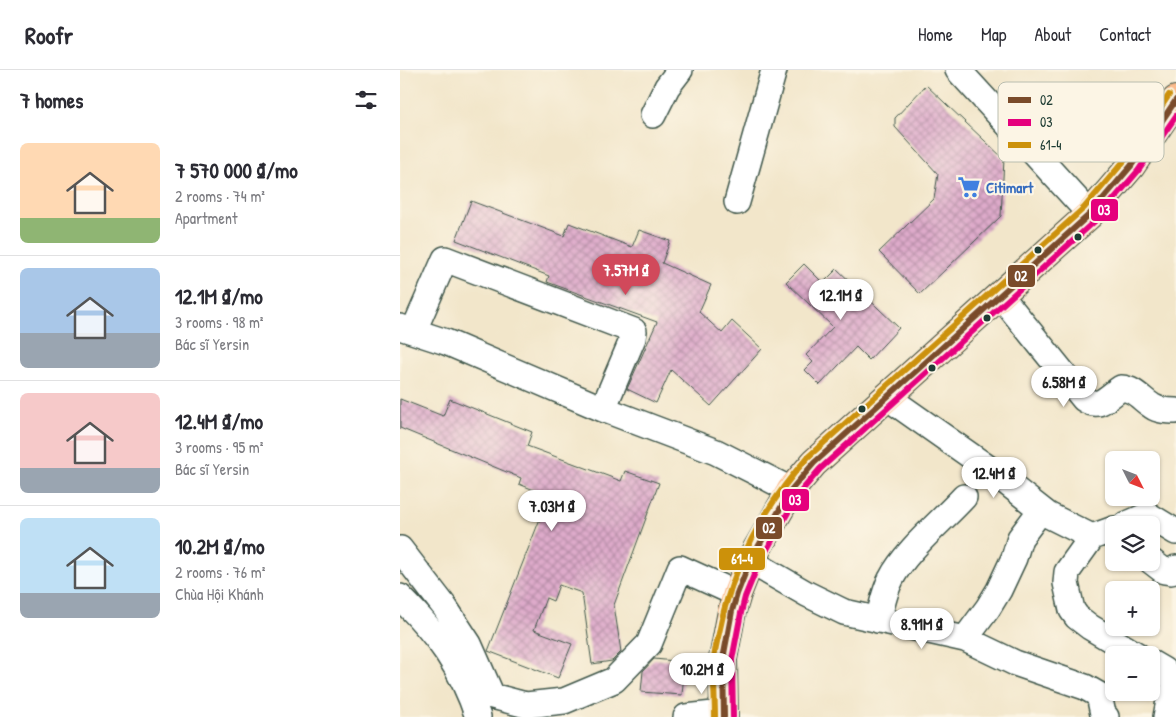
<!DOCTYPE html>
<html lang="en">
<head>
<meta charset="utf-8">
<style>
	body { margin:0; font-family:"Patrick Hand",sans-serif; background:#f2f2f3; color:#2b2b33; height:100vh; display:flex; flex-direction:column; font-size:19px; white-space:nowrap }
	* { box-sizing:border-box; margin:0 }
	p { font-size:16px; color:#7c7c81 }
	.icon { flex:none; width:28px; height:28px; fill:none; stroke:currentColor; stroke-width:2; stroke-linecap:round; stroke-linejoin:round }
	.map { position:relative; flex:1; overflow:hidden }
	.panel { display:flex; flex-direction:column; background:#fff; width:400px }
	.panel>* { flex:none }
	.needle { width:32px; rotate:132deg }
	.fabs { position:absolute; left:705px; top:381px; display:grid; gap:10px }
	.fabs a { display:grid; place-items:center; width:55px; height:55px; border-radius:8px; background:#fff; box-shadow:0 1px 4px #0004; font-size:25px }
	.price { position:absolute; translate:-50% -42px; padding:0 11px; border-radius:18px; background:#fff; color:#222; font-size:16px; line-height:32px; filter:drop-shadow(0 1px 2px #0008) }
	.price::after { content:''; position:absolute; left:50%; top:30px; width:15px; height:11px; margin-left:-8px; background:inherit; clip-path:polygon(0 0,100% 0,50% 100%) }
	.price.selected { background:#d1495b; color:#fff }
	ul { padding:0; list-style:none }
	li { display:flex; align-items:center; gap:15px; height:125px; padding:0 20px }
	li+li { border-top:1px solid #e1e1e2 }
	li span { display:grid; place-items:center; flex:none; width:140px; height:100px; border-radius:8px; color:#555 }
	li>.icon { margin-inline-start:auto }
	span .icon { width:60px; height:60px; fill:#fffc; stroke-width:1 }
	li b { font-size:21px }
	h2 { display:flex; justify-content:space-between; align-items:center; height:60px; padding:0 20px; font-size:21px }
	header { display:flex; align-items:center; gap:30px; box-sizing:border-box; height:70px; padding:0 25px; background:#fff; border-bottom:1px solid #e1e1e2 }
	header strong { font-size:24px }
	nav { display:flex; gap:28px; margin-inline-start:auto; font-size:18px }
	main { display:flex; flex:1; min-height:0 }
	.map>svg:first-child { display:block }
	.building { fill:url(#building-cross-hatch) }
	.lines { fill:none; stroke-linecap:round; stroke-linejoin:round }
	.minor-casing { stroke:#3f564a; stroke-width:28 }
	.major-casing { stroke:#3f564a; stroke-width:30 }
	.minor { stroke:#fff; stroke-width:25 }
	.major { stroke:#fbbb8d; stroke-width:28 }
	.bus-1-casing { stroke:#fcf5e5; stroke-width:10 }
	.bus-2-casing { stroke:#fcf5e5; stroke-width:10 }
	.bus-3-casing { stroke:#fcf5e5; stroke-width:10 }
	.bus-1 { stroke:#7a4b2a; stroke-width:6 }
	.bus-2 { stroke:#e5007d; stroke-width:6 }
	.bus-3 { stroke:#cc910a; stroke-width:6 }
	.bus-dot { fill:#1f3d34; stroke:#fcf5e5; stroke-width:2 }
	.labels { text-anchor:middle; dominant-baseline:central; stroke-width:4.5; stroke-linejoin:round; paint-order:stroke }
	.shop-label { font-size:15px; font-weight:bold; fill:#366cbe; stroke:#fcf5e5; text-anchor:start }
	.key { fill:#fcf5e5; stroke:#babeb0; stroke-width:1 }
	.key-label { font-size:14px; fill:#1f3d34 }
	.line-badge { stroke:#fcf5e5; stroke-width:2 }
	.badge-label { font-size:14px; text-anchor:middle; font-weight:bold; fill:#fff }
</style>
</head>
<body>
<header>
<strong>Roofr</strong>
<nav><a>Home</a><a>Map</a><a>About</a><a>Contact</a></nav>
</header>
<main>
<section class="panel">
<h2>7 homes<svg class="icon" aria-label="filters" viewBox="0 0 24 24"><path d="M4 7h16M4 17h16"/><circle cx="9" cy="7" r="2"/><circle cx="15" cy="17" r="2"/></svg></h2>
<ul>
<li><span style="background:linear-gradient(#ffd9b3 75%,#8fb573 0)"><svg class="icon" aria-label="home" viewBox="0 0 24 24"><path d="M3 11l9-7 9 7M6 9v11h12V9"/></svg></span><div><b>7 570 000 ₫/mo</b><p>2 rooms · 74 m²</p><p>Apartment</p></div></li>
<li><span style="background:linear-gradient(#a9c7e8 65%,#9aa5b1 0)"><svg class="icon" aria-label="home" viewBox="0 0 24 24"><path d="M3 11l9-7 9 7M6 9v11h12V9"/></svg></span><div><b>12.1M ₫/mo</b><p>3 rooms · 98 m²</p><p>Bác sĩ Yersin</p></div></li>
<li><span style="background:linear-gradient(#f6c9c9 75%,#9aa5b1 0)"><svg class="icon" aria-label="home" viewBox="0 0 24 24"><path d="M3 11l9-7 9 7M6 9v11h12V9"/></svg></span><div><b>12.4M ₫/mo</b><p>3 rooms · 95 m²</p><p>Bác sĩ Yersin</p></div></li>
<li><span style="background:linear-gradient(#bfe0f5 75%,#9aa5b1 0)"><svg class="icon" aria-label="home" viewBox="0 0 24 24"><path d="M3 11l9-7 9 7M6 9v11h12V9"/></svg></span><div><b>10.2M ₫/mo</b><p>2 rooms · 76 m²</p><p>Chùa Hội Khánh</p></div></li>
</ul>
</section>
<div class="map">
<svg width="776" height="647" viewBox="0 0 776 647">
	<defs>
		<pattern id="building-cross-hatch" width="8" height="8" patternUnits="userSpaceOnUse" patternTransform="scale(1.25)"><rect width="8" height="8" fill="#deaaca"/><path d="M0 0l8 8M0 8l8-8" fill="none" stroke="#b38ca5"/></pattern>
	</defs>
	<rect width="100%" height="100%" fill="#fcf5e5"/>
	<filter id="ink" filterUnits="userSpaceOnUse"><feTurbulence type="fractalNoise" baseFrequency=".02" numOctaves="2"/><feDisplacementMap in="SourceGraphic" scale="10" xChannelSelector="R" yChannelSelector="G"/><feConvolveMatrix kernelMatrix="1 2 1 2 8 2 1 2 1" color-interpolation-filters="sRGB"/></filter>
	<filter id="wash" filterUnits="userSpaceOnUse"><feTurbulence type="fractalNoise" baseFrequency=".0096" numOctaves="4" result="noise"/><feDisplacementMap in="SourceGraphic" scale="20" xChannelSelector="R" yChannelSelector="G"/><feGaussianBlur stdDeviation="1.12" result="paint"/><feColorMatrix in="noise" values="0 0 0 0 0 0 0 0 0 0 0 0 0 0 0 0 0 1.4 0 .05"/><feComposite in="paint" operator="in"/></filter>
	<g filter="url(#wash)">
		<rect width="100%" height="100%" fill="#f2e6ca"/>
		<g id="blocks">
			<path class="building" d="M526,15L604,89L601,146L520,224L479,182L534,129L538,104L495,57V48Z
				M71,131L164,166L169,153L232,177L239,160L270,171L262,193L311,215L299,242L322,263L332,251L362,279L311,336L271,300L256,333L227,319L257,252L147,212L149,206L56,170Z
				M404,194L423,213L437,199L499,258L469,290L456,277L420,315L405,300L413,292L406,285L433,257L386,212Z
				M0,329L43,346L50,329L132,362L127,376L221,411L225,401L259,413L214,535L221,582L212,591L192,594L182,523L159,515L153,531L146,528L134,560L172,574L158,608L88,581L149,426L119,414L121,408L0,358Z
				M254,589L285,592L282,625L241,622L243,601Z"/>
		</g>
	</g>
	<g filter="url(#ink)">
		<use href="#blocks" fill-opacity="0" stroke="#3f564a" stroke-width="1"/>
		<g class="lines">
			<defs>
				<path id="minor" d="M558,0L690,144
					M253,45L267,17L280,0
					M337,132L374,0
					M600,225L684,329C700,340 707,327 721,318C735,319 741,329 752,336C759,341 768,341 776,341
					M0,257L46,272L203,339L316,382L391,420
					M14,260L45,189L234,261L233,268L203,339
					M487,327L588,398L648,445L692,467L714,459
					M725,455L748,445L776,462
					M692,467L667,502L666,513L672,540L677,547L690,557L737,585
					M0,479L44,536L69,574L92,626L126,635L164,631L214,610L249,574L280,498L337,524
					M350,491L407,524L444,542L565,569L615,593L685,617L699,625L703,644L706,647
					M751,491L764,501L771,502L776,498
					M0,527C38,565 61,596 78,647
					M478,550C482,537 484,522 491,509C505,481 542,451 564,427
					M565,569L588,538L599,520L614,488L620,468L641,440
					M751,593L763,600L776,612
					M286,647L323,643
					M766,647L769,631L774,618L776,617"/>
				<path id="major" d="M324,647L323,589L332,541L337,524L350,491L391,420L414,393L690,144L731,96L776,30"/>
			</defs>
			<use href="#minor" class="minor-casing"/>
			<use href="#major" class="major-casing"/>
			<use href="#minor" class="minor"/>
			<use href="#major" class="major"/>
			<defs>
				<path id="bus-1" d="M324,647L323,589L332,541L337,524L350,491L391,420L414,393L690,144L731,96L776,30"/>
				<path id="bus-2" d="M333,647L332,590L341,543L345,527L358,495L398,425L420,399L696,150L738,101L776,46"/>
				<path id="bus-3" d="M315,647C315,628 313,608 314,589C315,580 317,571 319,563C331,498 365,435 408,387L684,138L724,91L769,25"/>
			</defs>
			<use href="#bus-1" class="bus-1-casing"/>
			<use href="#bus-2" class="bus-2-casing"/>
			<use href="#bus-3" class="bus-3-casing"/>
			<use href="#bus-1" class="bus-1"/>
			<use href="#bus-2" class="bus-2"/>
			<use href="#bus-3" class="bus-3"/>
		</g>
	</g>
	<defs>
		<symbol id="supermarket-bare" viewBox="-9 -9 18 18"><path d="M-6-5.5h2.5l.6 2H6L4.5 2H-2.5L-4.4-4H-6ZM-1.5 3.2a1.3 1.3 0 1 0 .1 0ZM3 3.2a1.3 1.3 0 1 0 .1 0Z" fill="#3f7fe0" stroke="#fcf5e5" stroke-width="2.5" paint-order="stroke"/></symbol>
	</defs>
	<g fill-rule="evenodd">
		<use href="#supermarket-bare" x="553" y="101" width="32" height="32"/>
	</g>
	<g class="bus-dot">
		<circle cx="678" cy="167" r="4.5"/>
		<circle cx="638" cy="180" r="4.5"/>
		<circle cx="587" cy="248" r="4.5"/>
		<circle cx="532" cy="298" r="4.5"/>
		<circle cx="462" cy="339" r="4.5"/>
	</g>
	<g class="labels">
		<g class="shop-label">
			<text x="586" y="117">Citimart</text>
		</g>
	</g>
	<rect x="598" y="12" width="166" height="80" rx="8" class="key"/>
	<rect x="608" y="27" width="23" height="6" fill="#7a4b2a"/>
	<rect x="608" y="49" width="23" height="7" fill="#e5007d"/>
	<rect x="608" y="72" width="23" height="6" fill="#cc910a"/>
	<g class="key-label">
		<text x="640" y="35">02</text>
		<text x="640" y="57">03</text>
		<text x="640" y="80">61-4</text>
	</g>
	<g class="line-badge">
		<rect x="690" y="128" width="29" height="24" rx="5" fill="#e5007d"/>
		<rect x="607" y="194" width="29" height="24" rx="5" fill="#7a4b2a"/>
		<rect x="381" y="418" width="29" height="24" rx="5" fill="#e5007d"/>
		<rect x="355" y="446" width="28" height="24" rx="5" fill="#7a4b2a"/>
		<rect x="318" y="477" width="48" height="24" rx="5" fill="#cc910a"/>
	</g>
	<g class="badge-label">
		<text x="704" y="145">03</text>
		<text x="621" y="211">02</text>
		<text x="395" y="435">03</text>
		<text x="369" y="463">02</text>
		<text x="342" y="494">61-4</text>
	</g>
</svg>
<div class="fabs">
<a><svg class="needle" viewBox="-14 -14 28 28"><path d="M0-13l5 13h-10z" fill="#e53935"/><path d="M0 13l5-13h-10z" fill="#7c7c81"/></svg></a>
<a><svg class="icon" aria-label="layers" viewBox="0 0 24 24"><path d="M12 4l9 5-9 5-9-5zM3 14l9 5 9-5"/></svg></a>
<a>+</a>
<a>−</a>
</div>
<b class="price selected" style="left:226px;top:226px">7.57M ₫</b>
<b class="price" style="left:441px;top:251px">12.1M ₫</b>
<b class="price" style="left:664px;top:338px">6.58M ₫</b>
<b class="price" style="left:594px;top:429px">12.4M ₫</b>
<b class="price" style="left:152px;top:462px">7.03M ₫</b>
<b class="price" style="left:522px;top:580px">8.91M ₫</b>
<b class="price" style="left:302px;top:625px">10.2M ₫</b>
</div>
</main>
</body>
</html>
